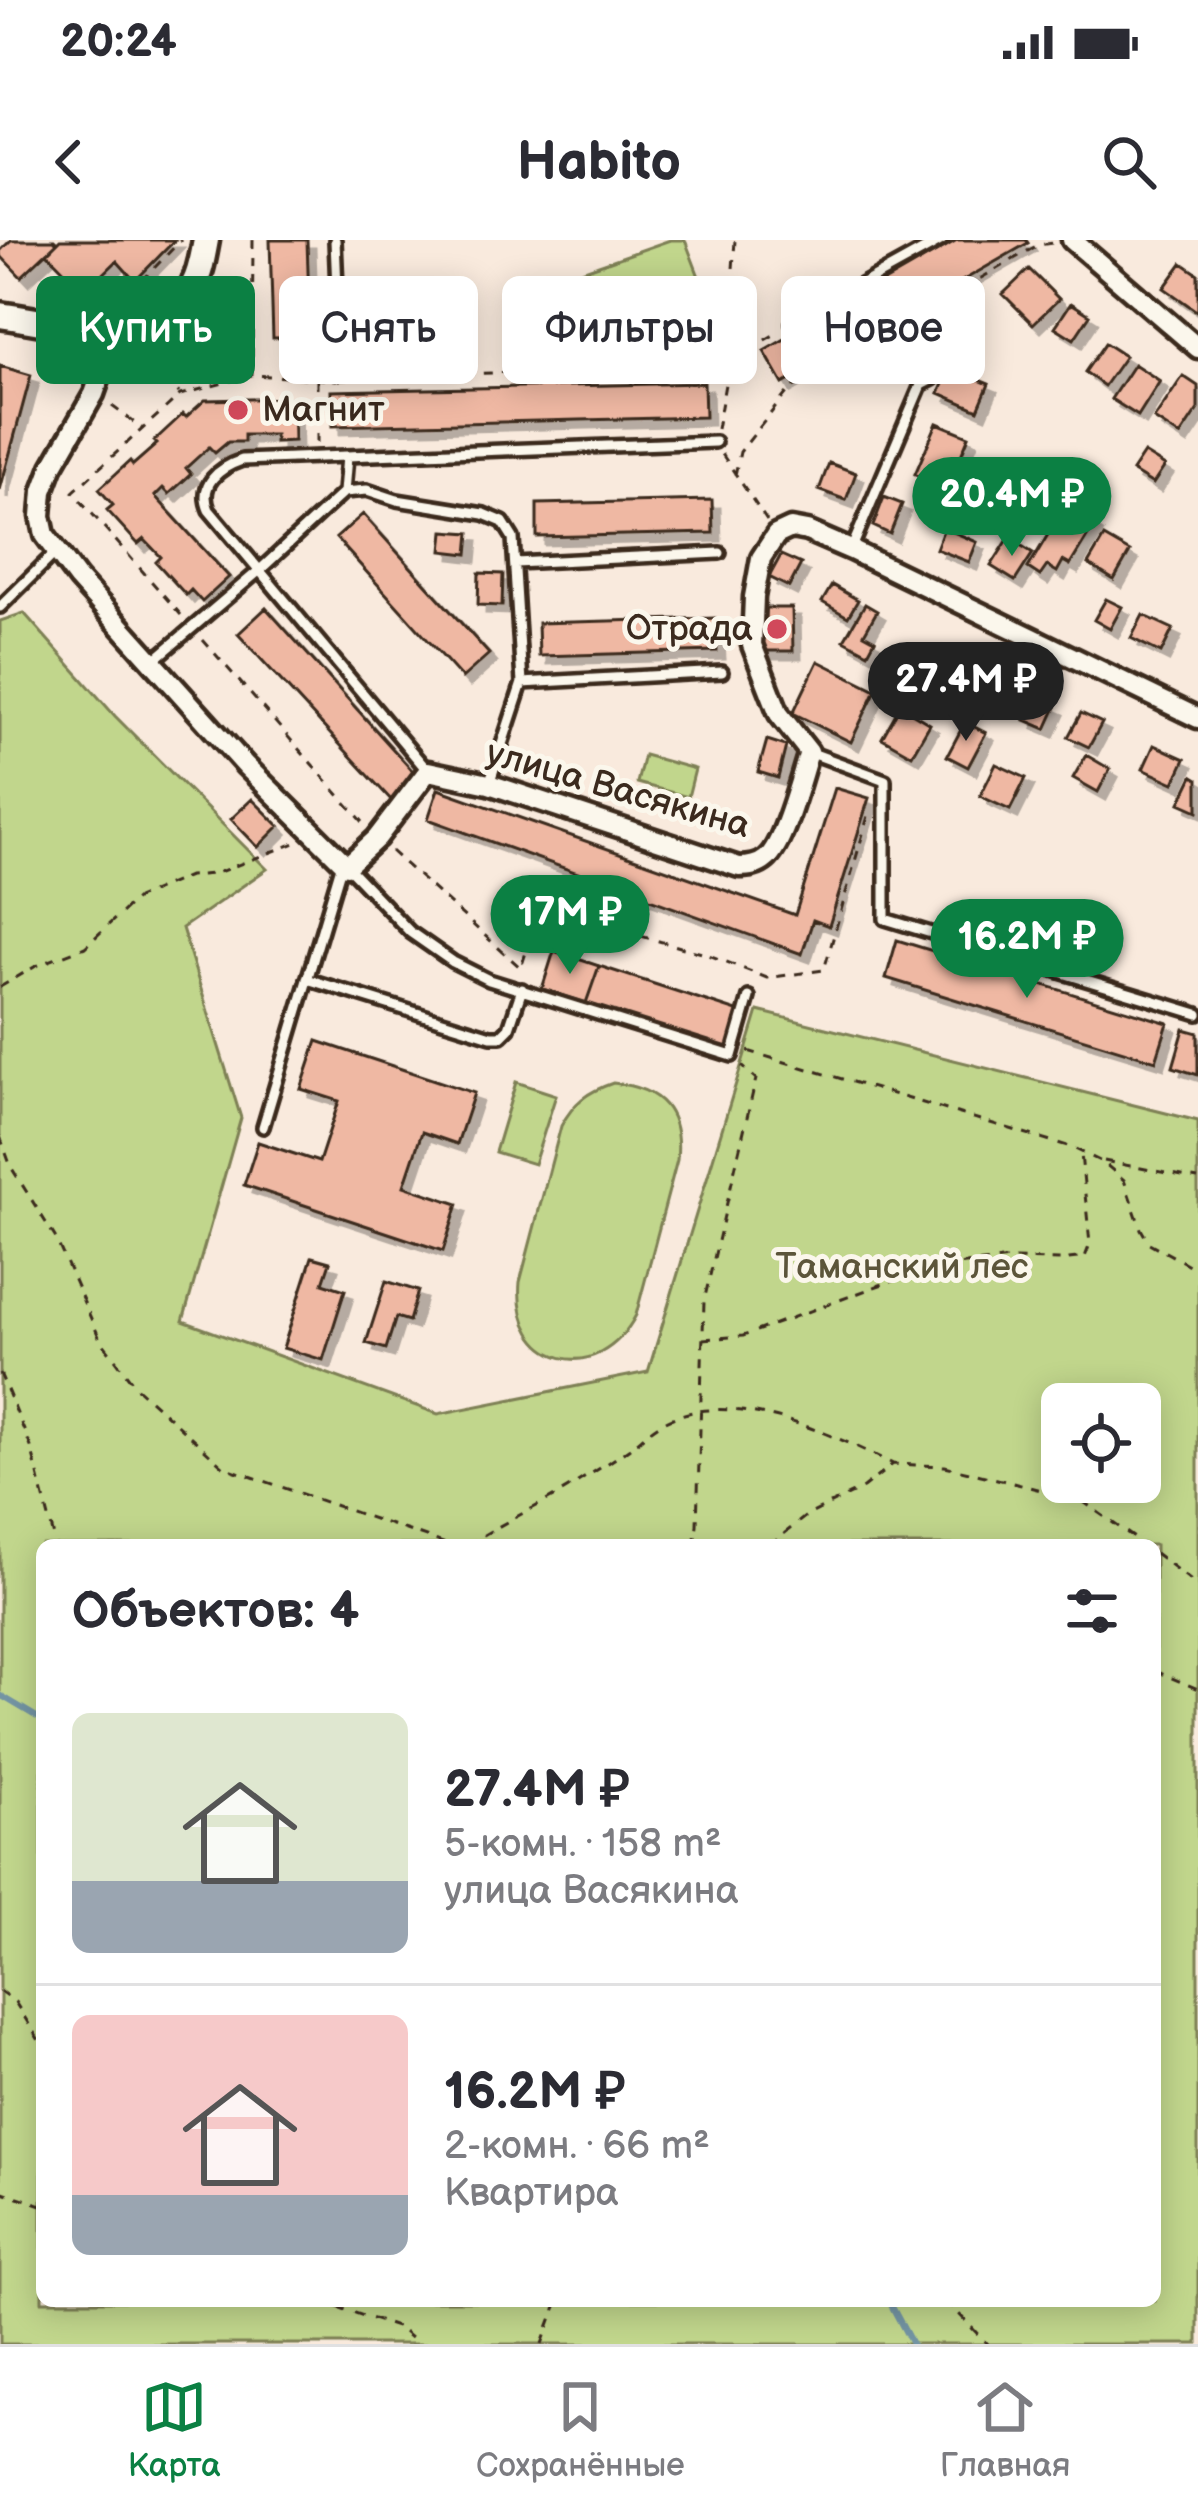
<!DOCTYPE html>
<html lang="ru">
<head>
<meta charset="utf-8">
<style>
	body { margin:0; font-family:"Balsamiq Sans",sans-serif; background:#f2f2f3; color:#2b2b33; height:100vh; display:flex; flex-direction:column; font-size:45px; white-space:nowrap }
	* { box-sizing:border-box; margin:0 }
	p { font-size:39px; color:#7c7c81 }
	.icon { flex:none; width:66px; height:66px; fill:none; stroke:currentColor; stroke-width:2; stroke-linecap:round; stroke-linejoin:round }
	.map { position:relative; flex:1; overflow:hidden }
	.details { position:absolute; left:36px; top:1299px; width:1125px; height:768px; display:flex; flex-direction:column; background:#fff; border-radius:18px; box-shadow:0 6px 30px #0003 }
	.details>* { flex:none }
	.hud { position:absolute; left:36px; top:36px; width:1128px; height:108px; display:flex; gap:24px }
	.tools { position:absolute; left:1041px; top:1143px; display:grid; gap:24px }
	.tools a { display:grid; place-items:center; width:120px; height:120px; border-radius:18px; background:#fff; box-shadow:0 6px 30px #0003; font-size:60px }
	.price { position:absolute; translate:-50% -102px; padding:0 27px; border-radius:42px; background:#0b8043; color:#fff; font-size:39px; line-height:78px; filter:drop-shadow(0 3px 6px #0008) }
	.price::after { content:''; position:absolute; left:50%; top:72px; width:36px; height:27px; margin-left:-18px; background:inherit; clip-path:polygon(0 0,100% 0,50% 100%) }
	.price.on { background:#222; color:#fff }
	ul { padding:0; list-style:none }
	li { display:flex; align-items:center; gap:36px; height:300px; padding:0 36px }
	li+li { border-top:3px solid #e1e1e2 }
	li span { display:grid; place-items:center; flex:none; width:336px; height:240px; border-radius:18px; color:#555 }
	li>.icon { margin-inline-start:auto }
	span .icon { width:144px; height:144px; fill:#fffc; stroke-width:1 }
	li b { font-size:51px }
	h2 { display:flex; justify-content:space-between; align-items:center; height:144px; padding:0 36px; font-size:51px }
	.tag { padding:0 42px; border-radius:18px; background:#fff; box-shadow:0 6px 30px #0003; font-size:42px; line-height:108px }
	.tag.on { background:#0b8043; color:#fff }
	.status { display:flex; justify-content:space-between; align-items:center; height:84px; padding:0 60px; background:#fff; direction:ltr }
	.status svg { height:33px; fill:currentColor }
	header { display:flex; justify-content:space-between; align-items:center; height:156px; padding:0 36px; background:#fff; font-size:54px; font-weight:700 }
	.tab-bar { display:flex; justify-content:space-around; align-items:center; height:168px; border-top:3px solid #e1e1e2; background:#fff; font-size:33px; color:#7c7c81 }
	.tab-bar a { display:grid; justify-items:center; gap:6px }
	.tab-bar .on { color:#0b8043 }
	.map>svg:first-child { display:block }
	.green { fill:#c1d68c; stroke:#7e8055; stroke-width:3; fill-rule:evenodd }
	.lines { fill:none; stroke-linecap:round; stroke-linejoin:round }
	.stream { stroke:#7394a3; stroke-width:6 }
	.building { fill:#efb8a3; stroke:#3b2a1e; stroke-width:3; filter:url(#shadow) }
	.service-casing { stroke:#3b2a1e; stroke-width:18 }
	.minor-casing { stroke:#3b2a1e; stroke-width:27 }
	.tertiary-casing { stroke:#3b2a1e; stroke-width:33 }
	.path { stroke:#3b2a1e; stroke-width:3; stroke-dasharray:9 9; stroke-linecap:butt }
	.service { stroke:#fbf7ec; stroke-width:9 }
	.minor { stroke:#fbf7ec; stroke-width:18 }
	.tertiary { stroke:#fbf7ec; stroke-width:24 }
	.poi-dot { fill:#d1495b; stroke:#fbf7ec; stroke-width:4.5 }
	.labels { text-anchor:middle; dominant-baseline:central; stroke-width:10; stroke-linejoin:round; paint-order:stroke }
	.poi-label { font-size:36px; fill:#3b2a1e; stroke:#fbf7ec; text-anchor:start }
	.street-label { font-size:36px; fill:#3b2a1e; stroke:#fbf7ec }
	.park-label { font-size:36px; fill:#5c553a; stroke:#fbf7ec }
</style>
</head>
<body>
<div class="status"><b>20:24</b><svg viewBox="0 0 49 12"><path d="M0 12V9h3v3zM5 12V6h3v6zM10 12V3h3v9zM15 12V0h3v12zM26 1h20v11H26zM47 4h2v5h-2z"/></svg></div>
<header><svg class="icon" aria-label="back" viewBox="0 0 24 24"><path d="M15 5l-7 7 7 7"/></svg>Habito<svg class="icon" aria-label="search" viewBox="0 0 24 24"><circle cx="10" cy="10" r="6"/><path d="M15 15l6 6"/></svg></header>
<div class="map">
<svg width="1198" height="2104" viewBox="0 0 1198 2104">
	<defs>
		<filter id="shadow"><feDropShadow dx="8" dy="8" stdDeviation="0" flood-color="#0004"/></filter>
	</defs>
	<rect width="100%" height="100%" fill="#f9eadd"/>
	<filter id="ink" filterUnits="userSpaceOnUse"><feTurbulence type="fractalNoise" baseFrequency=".00833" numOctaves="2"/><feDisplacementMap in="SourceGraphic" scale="24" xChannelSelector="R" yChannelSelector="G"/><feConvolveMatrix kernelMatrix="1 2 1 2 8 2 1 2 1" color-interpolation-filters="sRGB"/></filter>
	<g filter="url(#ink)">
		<path class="green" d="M670,0H685L703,47L598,86L576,33Z
			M24,373L115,476L267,629L182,688L241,878L183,1081L438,1174L648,1132L758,771L1198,881V2104H0V381ZM1062,1164H1140V1242H1062ZM42,1305H1155V2061H42Z
			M644,515L695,529L688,557L637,543Z
			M516,842L556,855L534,924L495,912Z
			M613,843C661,848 682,871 677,920L636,1075C597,1149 513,1125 520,1042L561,886C574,862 587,852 613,843Z"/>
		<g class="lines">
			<path class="stream" d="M0,1455L42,1480
				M889,2061L912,2104"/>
		</g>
		<path class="building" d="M11,0H54L57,3L21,37L0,15V11Z
			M60,0H175L135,41L117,21L85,52L47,13Z
			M270,0H307L309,63H326L327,97L273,98Z
			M957,0H1026L1028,3L783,144L764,111Z
			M1182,23L1198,34V72L1164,48Z
			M1029,29L1059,59L1033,84L1003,54Z
			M1071,63L1090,75L1074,99L1055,87Z
			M1105,103L1125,116L1104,146L1085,132Z
			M1134,124L1160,141L1138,176L1111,159Z
			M0,126L31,135L0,250Z
			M950,128L989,144L978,170L939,153Z
			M1183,136L1198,146V169L1180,196L1154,179Z
			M704,143L705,177L332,186L331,151Z
			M293,158L294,201L275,202V195H244V202H228L215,213L209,207L186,228L191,234L169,254L163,248L155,256L229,337L202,362L191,350L186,355L156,322L161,317L144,299L138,304L107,270L113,265L99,249L130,221L133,225L157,204L154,201L183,174L186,177L205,160Z
			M937,183L969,196L948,247L915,234Z
			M1144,213L1165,226L1153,244L1132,231Z
			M829,223L856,233L846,260L819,250Z
			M884,257L902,264L890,294L873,286Z
			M712,260L713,293L537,297V264Z
			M1065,266L1095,284L1070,325L1063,321L1057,332L1047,326L1040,336L1028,328Z
			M363,274L489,414L462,438L336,298Z
			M944,288L977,302L969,322L936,309Z
			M444,291L470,293L468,314L442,311Z
			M1104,297L1130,312L1114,340L1088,324Z
			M1009,298L1033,313L1015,341L991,326Z
			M781,315L801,324L789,347L769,337Z
			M479,333L503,334L502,366L478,365Z
			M832,345L858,360L848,377L822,362Z
			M1106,359L1122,367L1110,389L1094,380Z
			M865,364L877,371L864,394L875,400L868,413L844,400Z
			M266,368L418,537L392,561L238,394Z
			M761,368H792L793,411H762Z
			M1143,375L1173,389L1161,413L1131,398Z
			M715,378L717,411L539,416L538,383Z
			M943,407L967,426L950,448L926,430Z
			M818,421L876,450L851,502L793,473Z
			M1035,458L1056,467L1046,489L1025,480Z
			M900,466L930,484L912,515L882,498Z
			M1081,473L1102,483L1089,507L1068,497Z
			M965,482L986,493L968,527L947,516Z
			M767,500L786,506L778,538L758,532Z
			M1154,505L1185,519L1174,543L1143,529Z
			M1086,515L1110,529L1098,552L1073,538Z
			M996,524L1026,538L1010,570L980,556Z
			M1193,536L1198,539V571L1180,563Z
			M835,548L869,558L829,686L813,680L802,714L428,579L438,549L795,675Z
			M252,559L279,586L258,607L231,579Z
			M897,700L1168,783L1156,821L886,738Z
			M554,711L599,726L586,763L542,749Z
			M599,726L740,772L727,810L586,763Z
			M1184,789L1198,793V835L1173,827Z
			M317,801L474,853L457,904L422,892L404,946L458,964L443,1011L244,945L258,902L319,922L339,861L301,849Z
			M312,1017L330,1022L323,1043L345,1050L323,1120L283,1108Z
			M386,1041L418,1051L409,1081L396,1077L386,1109L366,1103Z"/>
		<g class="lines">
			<defs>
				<path id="service" d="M335,0L337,49
					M792,83L942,0
					M344,252L347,216
					M851,310L921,145L933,139L956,107
					M515,323L720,313
					M0,367L57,311
					M153,421L261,329L344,252L367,250L397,260L484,274L503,282L513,298L522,443L722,432
					M809,512L885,540V679L1198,774
					M427,530L209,270C198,244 219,228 242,220L715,202
					M489,544L522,443
					M347,626L410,692L453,722L489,740L732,816L749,757
					M307,739L491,796H501L509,788L522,749
					M263,887L342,623"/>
				<path id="minor" d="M1072,0L1198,108
					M117,89L94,154L52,227L43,251L41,276L45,295L78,339L246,526L347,626L377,598L428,531L489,544L739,627C749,627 758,626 766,619C784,605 801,536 809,512L779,474L752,405L754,357L761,318L776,295L791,288L807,291L851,310L1198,478"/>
				<path id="tertiary" d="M0,75C59,84 157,111 193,46C201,32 203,15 206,0"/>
			</defs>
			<use href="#service" class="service-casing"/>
			<use href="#minor" class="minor-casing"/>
			<use href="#tertiary" class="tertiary-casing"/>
			<path class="path" d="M253,0L252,135L339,140L337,63
				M123,62L119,54L136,47L181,0
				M90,65L119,54
				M54,107C75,112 88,114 77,139
				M146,108L152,119L179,153
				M317,140V203
				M339,140L726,122L779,92
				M112,166L143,189
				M717,189L725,144L735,0
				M722,214L767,281
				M735,235L740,212L790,149L1038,5L1053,3
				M181,375L73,252L180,155L252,135
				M203,400L363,582
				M391,611L521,728L540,668L709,715L767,738L824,730L868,576
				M0,747L36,726L85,707L137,658L189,636L214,634L295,603
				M748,811L1071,907L1104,923L1124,940L1141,989L1149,1003L1198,1030
				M0,896L11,927L55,997L100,1099L137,1148L224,1227L449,1305
				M1104,921L1198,939
				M703,1099L743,1096L880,1045L940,1027L1010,1019L1060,1020L1085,1017L1090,1004L1081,914
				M0,1133L31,1207L56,1305
				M468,1305C502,1282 539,1267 573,1245C591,1233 610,1223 627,1210C640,1201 650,1189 664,1182C729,1147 833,1194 893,1224
				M694,1305L697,1285L704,1061L756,839L742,826
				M770,1305L806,1276L863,1248L893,1224L945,1226L1081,1260L1144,1305
				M1155,1313L1198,1346
				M1155,1431L1198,1449
				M0,1751L15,1762L42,1805
				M0,1951L42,1965
				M320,2061L399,2088L418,2104
				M947,2061L987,2104
				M542,2104L558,2061"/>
			<use href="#service" class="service"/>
			<use href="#minor" class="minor"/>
			<use href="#tertiary" class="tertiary"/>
		</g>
	</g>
	<g class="poi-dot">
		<circle cx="238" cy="170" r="12"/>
		<circle cx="777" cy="389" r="12"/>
	</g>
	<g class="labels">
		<g class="poi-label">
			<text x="262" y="170">Магнит</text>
			<text x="753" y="389" text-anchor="end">Отрада</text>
		</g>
		<g class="street-label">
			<text transform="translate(618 550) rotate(16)">улица Васякина</text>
		</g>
		<g class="park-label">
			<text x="902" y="1027">Таманский лес</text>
		</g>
	</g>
</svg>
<div class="tools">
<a><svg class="icon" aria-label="locate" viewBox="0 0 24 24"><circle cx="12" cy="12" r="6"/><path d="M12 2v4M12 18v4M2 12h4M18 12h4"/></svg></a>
</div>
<b class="price" style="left:1012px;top:319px">20.4M ₽</b>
<b class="price on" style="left:966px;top:504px">27.4M ₽</b>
<b class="price" style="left:570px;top:737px">17M ₽</b>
<b class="price" style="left:1027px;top:761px">16.2M ₽</b>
<div class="hud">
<a class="tag on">Купить</a>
<a class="tag">Снять</a>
<a class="tag">Фильтры</a>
<a class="tag">Новое</a>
</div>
<section class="details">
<h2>Объектов: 4<svg class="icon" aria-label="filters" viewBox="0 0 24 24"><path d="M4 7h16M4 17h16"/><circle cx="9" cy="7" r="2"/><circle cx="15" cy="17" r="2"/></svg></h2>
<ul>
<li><span style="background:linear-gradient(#dfe7d0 70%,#9aa5b1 0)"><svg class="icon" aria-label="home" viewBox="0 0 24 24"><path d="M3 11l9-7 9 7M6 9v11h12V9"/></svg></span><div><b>27.4M ₽</b><p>5-комн. · 158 m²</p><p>улица Васякина</p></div></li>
<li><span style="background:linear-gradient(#f6c9c9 75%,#9aa5b1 0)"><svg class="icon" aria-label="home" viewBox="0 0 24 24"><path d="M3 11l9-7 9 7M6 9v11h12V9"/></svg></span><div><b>16.2M ₽</b><p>2-комн. · 66 m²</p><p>Квартира</p></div></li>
</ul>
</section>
</div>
<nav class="tab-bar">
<a class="on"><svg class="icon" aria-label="map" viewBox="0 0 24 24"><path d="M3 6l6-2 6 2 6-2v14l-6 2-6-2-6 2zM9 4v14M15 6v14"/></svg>Карта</a>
<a><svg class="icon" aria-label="saved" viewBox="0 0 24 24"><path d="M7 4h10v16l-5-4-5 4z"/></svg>Сохранённые</a>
<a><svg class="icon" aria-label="home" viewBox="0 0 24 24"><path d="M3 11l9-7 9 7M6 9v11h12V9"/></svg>Главная</a>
</nav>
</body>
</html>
